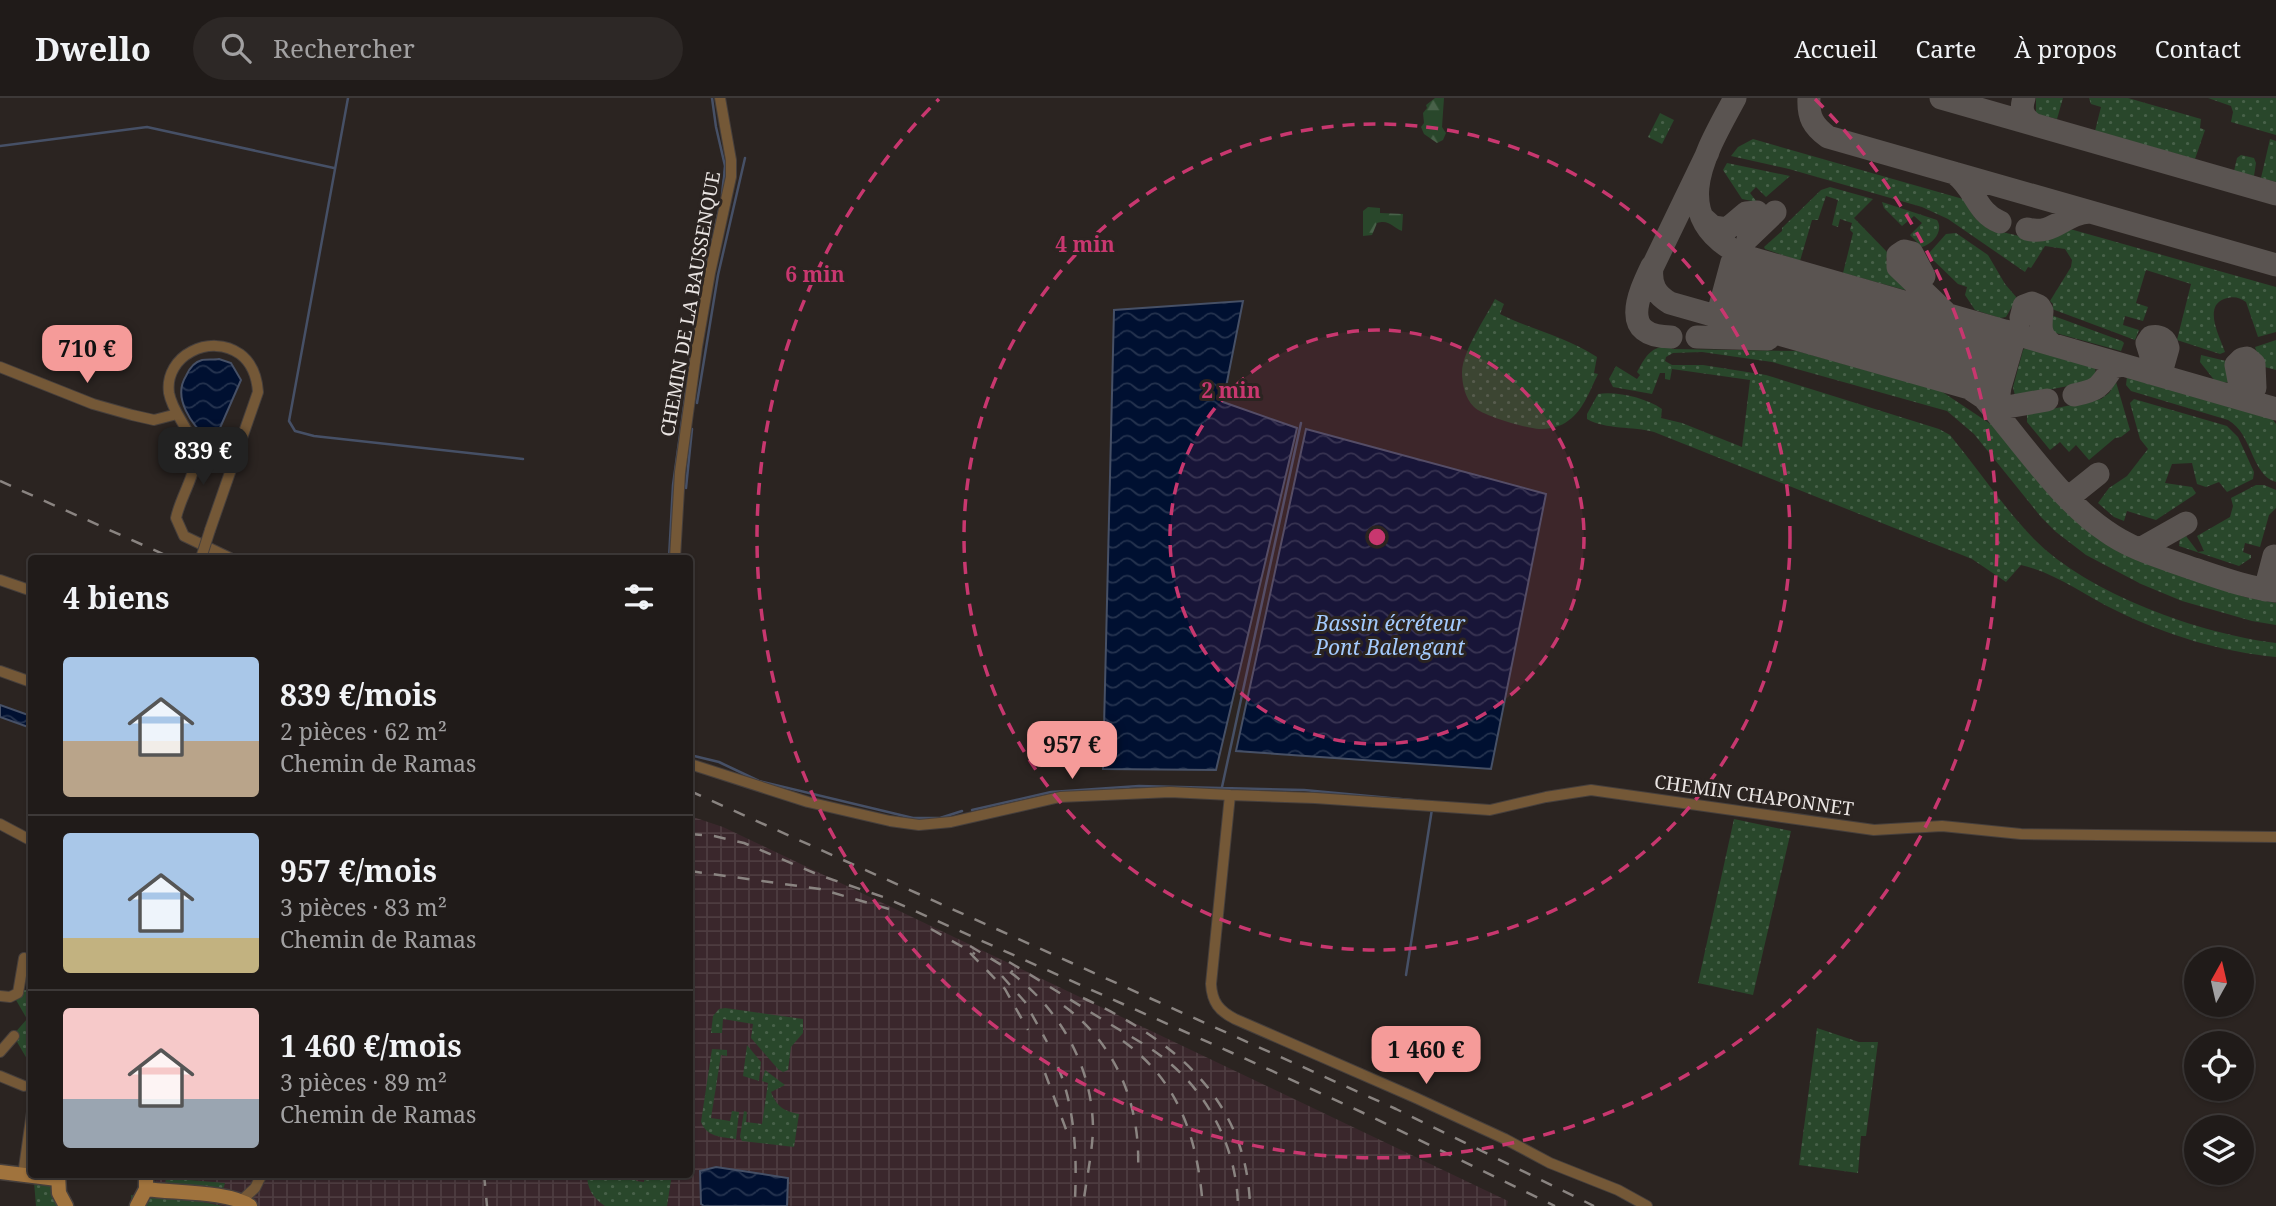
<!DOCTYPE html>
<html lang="fr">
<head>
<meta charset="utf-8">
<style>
	body { margin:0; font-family:"Noto Serif",serif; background:#2d2826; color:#f1f3f6; height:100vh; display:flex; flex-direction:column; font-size:26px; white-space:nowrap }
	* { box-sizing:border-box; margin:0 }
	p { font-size:23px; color:#a2a1a2 }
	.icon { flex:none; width:38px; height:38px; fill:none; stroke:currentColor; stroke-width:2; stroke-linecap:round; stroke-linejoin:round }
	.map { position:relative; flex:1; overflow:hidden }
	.details { position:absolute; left:28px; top:457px; width:665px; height:623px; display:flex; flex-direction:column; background:#201b19; border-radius:7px; box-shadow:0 2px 5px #0004,0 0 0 2px #3d3938 }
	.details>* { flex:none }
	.needle { width:46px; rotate:8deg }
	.fabs { position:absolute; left:2184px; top:849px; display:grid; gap:14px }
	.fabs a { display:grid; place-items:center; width:70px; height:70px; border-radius:50%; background:#201b19; box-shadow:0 2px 5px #0004,0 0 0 2px #3d3938; font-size:35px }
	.price { position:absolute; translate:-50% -60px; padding:0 16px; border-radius:14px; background:#f59b99; color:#111; font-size:23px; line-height:46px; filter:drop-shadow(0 2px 4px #0008) }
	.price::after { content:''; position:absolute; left:50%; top:42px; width:21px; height:16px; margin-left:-10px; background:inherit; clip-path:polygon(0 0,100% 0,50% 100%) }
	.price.active { background:#222; color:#fff }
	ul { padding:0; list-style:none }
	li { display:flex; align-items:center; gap:21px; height:175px; padding:0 35px }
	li+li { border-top:2px solid #3d3938 }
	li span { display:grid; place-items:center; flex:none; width:196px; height:140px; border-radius:7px; color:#555 }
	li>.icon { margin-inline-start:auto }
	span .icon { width:84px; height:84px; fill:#fffc; stroke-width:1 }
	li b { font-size:30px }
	h2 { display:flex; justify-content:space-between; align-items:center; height:84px; padding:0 35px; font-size:30px }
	header { display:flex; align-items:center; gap:42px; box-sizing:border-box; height:98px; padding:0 35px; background:#201b19; border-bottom:2px solid #3d3938 }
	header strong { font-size:33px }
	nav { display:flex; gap:38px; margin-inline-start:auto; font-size:24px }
	.search { width:490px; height:63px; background:#2d2826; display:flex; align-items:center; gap:18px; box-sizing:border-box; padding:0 24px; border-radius:38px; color:#a2a1a2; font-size:26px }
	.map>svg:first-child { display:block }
	.industrial { fill:url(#industrial-grid) }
	.grass { fill:url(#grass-dots) }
	.forest { fill:url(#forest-firs) }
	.water { fill:url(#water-waves); stroke:#465066; stroke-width:2 }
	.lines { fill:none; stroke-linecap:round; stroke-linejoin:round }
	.stream { stroke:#465066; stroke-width:2.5 }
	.taxiway { stroke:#5a5451; stroke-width:23 }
	.street-casing { stroke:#463f3c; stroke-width:12 }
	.secondary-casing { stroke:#463f3c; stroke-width:17 }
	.street { stroke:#745837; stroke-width:10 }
	.secondary { stroke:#a0733d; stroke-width:14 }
	.rail { stroke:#8a8481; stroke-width:2.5; stroke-dasharray:12 12; stroke-linecap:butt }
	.street-bridge-casing { stroke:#463f3c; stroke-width:12; stroke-linecap:butt }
	.street-bridge { stroke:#745837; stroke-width:10 }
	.ring { fill:none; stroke:#c8376f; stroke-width:3.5; stroke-dasharray:12 9 }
	.labels { text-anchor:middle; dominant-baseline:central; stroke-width:6; stroke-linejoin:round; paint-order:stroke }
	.street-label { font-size:19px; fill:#e9e4e2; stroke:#2b2421 }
	.water-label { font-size:21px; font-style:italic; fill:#a3cafd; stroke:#2b2421 }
	.centre { fill:#c8376f; stroke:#2b2421; stroke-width:3.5 }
	.ring-label { font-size:21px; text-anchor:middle; font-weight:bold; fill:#c8376f; stroke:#2b2421; stroke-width:6; stroke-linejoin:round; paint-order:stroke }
</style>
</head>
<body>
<header>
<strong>Dwello</strong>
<div class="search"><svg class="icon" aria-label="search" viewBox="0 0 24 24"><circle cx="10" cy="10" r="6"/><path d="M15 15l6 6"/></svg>Rechercher</div>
<nav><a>Accueil</a><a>Carte</a><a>À propos</a><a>Contact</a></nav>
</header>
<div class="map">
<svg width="2276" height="1108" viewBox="0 0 2276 1108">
	<defs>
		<pattern id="industrial-grid" width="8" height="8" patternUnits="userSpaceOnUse" patternTransform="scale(1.75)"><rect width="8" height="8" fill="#3a272c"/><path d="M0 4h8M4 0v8" fill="none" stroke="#4d3c40"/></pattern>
		<pattern id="grass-dots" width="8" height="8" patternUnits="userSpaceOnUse" patternTransform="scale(1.75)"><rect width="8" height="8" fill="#29472b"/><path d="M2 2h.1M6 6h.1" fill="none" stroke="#486149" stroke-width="1.8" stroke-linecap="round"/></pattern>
		<pattern id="forest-firs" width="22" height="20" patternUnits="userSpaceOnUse" patternTransform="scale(1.75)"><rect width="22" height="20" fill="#29472b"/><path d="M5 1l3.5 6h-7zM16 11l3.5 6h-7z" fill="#486149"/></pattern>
		<pattern id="water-waves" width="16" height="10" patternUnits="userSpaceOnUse" patternTransform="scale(1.75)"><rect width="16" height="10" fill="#001031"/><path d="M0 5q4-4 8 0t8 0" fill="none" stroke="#25334f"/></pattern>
	</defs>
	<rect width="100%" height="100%" fill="#2b2421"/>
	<path class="industrial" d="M690,718L723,729L1508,1103L1507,1108H161L160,1093L153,1076H690Z"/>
	<path class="grass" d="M2036,0H2063L2057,21L2036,16Z
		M2089,0H2128L2201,21L2200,30L2205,32L2195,61L2095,33L2101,9L2091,6Z
		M2208,0H2276V37L2231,24L2233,14L2231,8Z
		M1660,15L1674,22L1662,46L1648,39Z
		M1753,41L1963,101L1975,120L1987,130L1998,133L2040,143L2070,131L2276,189V234L2258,239L2246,204C2239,199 2233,198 2224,201C2203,209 2220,239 2225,254L2220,256L2177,242L2191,186L2146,172L2136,205L2148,209L2143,223L2125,218L2123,227L2139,232L2135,242L2052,211L2053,206L2050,203L2071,169L2072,162L2065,151L2045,148L2031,170L2028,169L2025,174L1948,121L1922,109L1789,71L1731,58L1738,49Z
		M2270,41L2276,43V84L2261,80Z
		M2241,57L2254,60L2256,65L2254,78L2234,73L2237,60Z
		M1727,65L1790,78L1766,99L1756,89L1750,95L1757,104L1742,101L1723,72Z
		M1830,89L1873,101L1854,120L1888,155L1886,162L1907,185L1905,192L1843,175L1853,135L1850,132L1852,125L1840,121L1838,129L1832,127L1838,102L1826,98L1818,122H1812L1800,163L1765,151L1764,149L1782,133V130L1821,92Z
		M1882,104L1937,122C1944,133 1933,146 1922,149L1910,137L1922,125L1914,118L1902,128L1884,110Z
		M1956,135L1988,157L2005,186L2017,200L2006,219L2000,220L1975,212L1965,197L1967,189L1958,186L1929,158L1930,154L1946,136Z
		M1495,201L1504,206L1500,216C1532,232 1567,239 1597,259L1594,275L1598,276C1589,294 1583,314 1565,325C1558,329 1548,331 1539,331C1526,330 1483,318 1474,309C1465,300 1462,286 1462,274C1463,252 1485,221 1495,201Z
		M2051,217L2122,243L2124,245L2121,253L2052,234L2050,233Z
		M2276,242V272L2261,268L2255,249Z
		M1666,248H1671L1672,251L1797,253L1941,293L1995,329L2066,413L2108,447L2142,464L2245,499L2276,505V527L2252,523L2182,503L2141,486L2086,457L2056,434L2041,419L1974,336L1947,313L1772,264L1702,254L1673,255L1666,259L1665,263L1672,267H1703L1766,277L1939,331L1950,337C1978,371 2003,409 2034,441C2088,496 2201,536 2276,545V559C2222,554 2166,537 2117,513C2085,498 2056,475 2021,467L2006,484L1972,461L1654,334C1633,328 1606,332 1587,321V316L1598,296C1617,293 1646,300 1662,311L1661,320L1682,325L1742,349L1750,282L1672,271L1670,282L1665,281V275H1660L1652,296L1613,289L1609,281L1616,268L1637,281L1640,277L1637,274C1645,260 1649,250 1666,248Z
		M2026,249L2095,269L2096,278L2090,284L2015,298L2013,289L2023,252Z
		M2201,257L2226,263L2232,280L2231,285L2215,283L2200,264Z
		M2127,278L2270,318L2276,326V384C2251,377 2253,336 2228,322L2131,293L2126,287Z
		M2116,284L2130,332L2121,339L2115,340L2089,362L2076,347L2069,354L2060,344L2050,352L2027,324V316L2101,301L2109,295Z
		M2134,301L2227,328L2238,339L2254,374L2253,381L2227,394L2219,384L2206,389L2197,386L2192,365L2172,366L2165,385L2192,389L2196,395L2194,397L2156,422L2127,413L2124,423L2114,419L2098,405L2109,390L2127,378L2148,351L2140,341L2130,305Z
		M2256,387H2264L2276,392V410L2269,417L2260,449L2245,445L2243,454L2251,457V460L2239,468L2179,448L2180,441L2186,438L2198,454L2204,453L2197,438L2230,419L2233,408L2231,400Z
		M1734,721L1791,733L1753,897L1698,885Z
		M24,892L31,893V949L27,961L13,937L27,921L16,902Z
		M725,910L803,921V935L791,949L788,972L783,974L778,971L751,940L753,926L723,921L722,935H711L713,918L719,911Z
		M1817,930L1859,944H1878L1866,1038H1861L1858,1075L1799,1067Z
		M747,947L761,964L759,983L743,978Z
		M712,951L727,952V958L721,957L711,1020L730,1023L732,1013L739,1014L736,1041C721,1039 707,1039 701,1024Z
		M765,972L785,987L771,994C777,1009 784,1013 799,1016L794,1049L742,1043L740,1039L744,1013L747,1014L746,1024L762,1026L768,985L762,983Z
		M587,1076H637L636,1083L644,1084L645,1076H672L667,1108H605C593,1100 587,1091 587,1076Z
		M166,1080L225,1085L223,1092L165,1087Z
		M34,1084L54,1089L57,1108H36Z
		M131,1097L198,1103L223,1108H131Z"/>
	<path class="forest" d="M1435,0H1444L1442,29L1446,35L1443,42L1437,45L1424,36L1421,29L1424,25L1423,15L1427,10L1426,7Z
		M1368,109L1380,110V115L1403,116L1402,133C1392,129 1389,121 1377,125L1372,137L1363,138V113Z"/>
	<path class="water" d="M1243,203L1223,304L1297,330L1216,672L1103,671L1114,212Z
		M219,261L231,265L241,282L216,339L209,342C192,327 172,300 186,278C189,271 194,264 202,262C206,261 214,262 219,261Z
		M1306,331L1546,396L1491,671L1236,653Z
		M0,607L31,618V630L0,619Z
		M716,1069L788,1080L787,1108H704L701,1106L700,1073Z"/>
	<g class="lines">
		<path class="stream" d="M348,0L289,323L295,333L314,338L523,361
			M712,0L716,29L725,68L722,97
			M0,48L147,29L334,70
			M695,235L705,172L721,104
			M697,305L718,177L745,60
			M686,390L692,331
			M669,460L673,387L691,258
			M690,657L719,664L759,683L913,720H940L962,713
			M1222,689L1301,325
			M972,712L1051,694L1139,688L1304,692L1433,704
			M1406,877L1432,711"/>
		<path class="taxiway" d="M1735,0C1704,57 1665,120 1744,158L2276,311
			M1809,0C1808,19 1813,28 1828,39L2276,167
			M1941,0L2276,96
			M2024,0C2020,12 2023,19 2033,26
			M1708,54L1652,170C1650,187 1656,197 1670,205L1969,290L1984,300C2019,341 2062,404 2106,433C2132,452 2164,460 2194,471C2221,480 2248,490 2276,493
			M1954,75C1975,89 1976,115 2000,124
			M1703,120L1713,129L1727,131L1746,115L1757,114L1762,121L1761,126L1748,140L1775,114
			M2027,131C2054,138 2064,115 2090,114
			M1652,168C1638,197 1619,239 1671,239
			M1924,178L1912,155L1904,153L1898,157V169L1945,214
			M1734,219L1726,220L1719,212L1732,164L1737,159L1744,158L1751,166
			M2021,220L2024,208L2032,205L2039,208L2042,213C2041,228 2038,237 2053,247
			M1753,224C1747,228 1742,225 1738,221V214L1751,169L1759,163L1768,167
			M1768,231L1759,228L1756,222L1770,174L1777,168L1787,173
			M1790,235L1786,237L1778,234C1772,224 1785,179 1796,174L1806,178
			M1697,239L1768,241
			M1809,240C1803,244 1799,241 1795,237L1794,230L1809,182L1815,179L1824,184
			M1825,247L1816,245L1813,238L1826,190L1834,184L1843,189
			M1847,251L1842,253L1835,250C1828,240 1841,195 1853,190L1862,195
			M1865,256L1861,258L1854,256C1847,245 1860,201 1871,195L1881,200
			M1881,263L1872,261L1869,255L1882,206L1890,201L1899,205
			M1903,267L1898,269L1891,266L1888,257L1901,212L1909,206L1918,211
			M1918,274L1910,272L1906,265L1919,217L1928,211L1937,216
			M2150,275L2162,271L2168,250C2166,241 2159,237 2151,239L2147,245L2152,261
			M1940,278L1936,279L1928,277C1922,267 1935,222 1946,217L1955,221
			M1956,284L1947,282L1944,276L1957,228L1965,222L1974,227
			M1977,288L1973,290L1966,288C1959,278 1972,233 1983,227L1993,232
			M2000,289L2013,244L2012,238L2006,233L1999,234L1994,239L1981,283L1982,290L1991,296L2000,289L1998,302L2001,307L2007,309L2047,302
			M2074,297C2098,292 2099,290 2113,269L2123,267
			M2228,297H2235L2241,293L2236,267L2242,261L2247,260L2254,266L2255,290
			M2068,400L2098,376
			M2140,451L2186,425
			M2265,492L2274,458"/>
		<defs>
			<path id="street" d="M0,269L93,306L132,317L154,322L177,316
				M210,432L258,294C257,279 252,265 240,256C211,235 164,257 169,295C173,318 195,335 195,359C195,379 180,400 176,420L184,438L230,460
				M675,460L680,374L697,249L710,175L731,79V62L720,0
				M0,482L32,493
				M0,573L31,584
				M690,666L808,704L890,723L919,727L951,724L1060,699L1170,694L1230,697L1211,886C1212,904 1219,913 1235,921L1416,1000L1505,1041L1550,1065L1618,1092L1647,1108
				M1230,697L1315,700L1490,712L1546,699L1591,692L1874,732L1942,728L2021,736L2276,739
				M0,726L32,743
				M0,898L10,899L18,895L24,860
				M0,954L14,938
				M0,978L24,988
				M23,1077L32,1014
				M242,1102L255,1090L262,1076"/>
			<path id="secondary" d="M0,1074L57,1081
				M58,1076L59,1095L66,1108
				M146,1091C173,1095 229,1093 250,1108
				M137,1108L146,1091V1076"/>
		</defs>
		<use href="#street" class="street-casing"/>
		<use href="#secondary" class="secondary-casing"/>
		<use href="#street" class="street"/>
		<use href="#secondary" class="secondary"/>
		<path class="rail" d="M0,383L172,460
			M690,693L1396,1011L1594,1108
			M690,736L714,738L744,745L819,777L886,800L1257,966L1372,1019L1555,1108
			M690,773L820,791L889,811
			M931,831L975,856
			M970,848L1013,874
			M970,855L1005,891L1028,932
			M1009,864C1041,883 1072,903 1105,923C1127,937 1152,949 1172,967C1212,1002 1237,1054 1238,1108
			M1010,874C1060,911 1093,969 1093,1032C1092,1057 1086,1083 1083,1108
			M1002,878L1025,904L1047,944
			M1083,900C1173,941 1247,1001 1250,1108
			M1064,908C1117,947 1141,1008 1138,1073
			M1123,943C1177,982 1196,1036 1202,1099
			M1058,969C1075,1010 1077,1057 1075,1101
			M1045,975L1067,1034
			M484,1076L487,1108"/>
		<defs>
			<path id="street-bridge" d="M201,460L210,432"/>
		</defs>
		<use href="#street-bridge" class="street-bridge-casing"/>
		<use href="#street-bridge" class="street-bridge"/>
	</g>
	<circle cx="1377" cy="439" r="207" fill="#c8376f" fill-opacity=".12"/>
	<g class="ring">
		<circle cx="1377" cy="439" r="207"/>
		<circle cx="1377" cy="439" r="413"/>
		<path d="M1815 1A620 620 0 1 1 939 1"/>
	</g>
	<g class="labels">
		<g class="street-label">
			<text transform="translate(690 206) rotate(-80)">CHEMIN DE LA BAUSSENQUE</text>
			<text transform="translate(1754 697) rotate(8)">CHEMIN CHAPONNET</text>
		</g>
		<g class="water-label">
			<text x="1390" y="525">Bassin écréteur<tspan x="1390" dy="24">Pont Balengant</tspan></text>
		</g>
	</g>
	<circle cx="1377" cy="439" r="10" class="centre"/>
	<g class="ring-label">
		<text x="1085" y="154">4 min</text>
		<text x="815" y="184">6 min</text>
		<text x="1231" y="300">2 min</text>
	</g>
</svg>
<div class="fabs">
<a><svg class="needle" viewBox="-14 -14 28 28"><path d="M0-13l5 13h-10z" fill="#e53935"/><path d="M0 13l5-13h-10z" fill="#a2a1a2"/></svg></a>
<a><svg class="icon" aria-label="locate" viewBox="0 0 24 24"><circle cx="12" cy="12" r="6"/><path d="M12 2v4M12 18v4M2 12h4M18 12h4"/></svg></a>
<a><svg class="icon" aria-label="layers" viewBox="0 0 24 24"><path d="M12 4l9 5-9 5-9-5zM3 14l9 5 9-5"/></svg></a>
</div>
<b class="price" style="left:87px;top:287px">710 €</b>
<b class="price active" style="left:203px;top:389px">839 €</b>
<b class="price" style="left:1072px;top:683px">957 €</b>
<b class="price" style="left:1426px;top:988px">1 460 €</b>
<section class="details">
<h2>4 biens<svg class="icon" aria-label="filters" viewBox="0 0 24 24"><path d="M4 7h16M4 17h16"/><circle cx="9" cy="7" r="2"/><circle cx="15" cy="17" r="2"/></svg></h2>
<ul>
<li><span style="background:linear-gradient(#a9c7e8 60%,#b9a48a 0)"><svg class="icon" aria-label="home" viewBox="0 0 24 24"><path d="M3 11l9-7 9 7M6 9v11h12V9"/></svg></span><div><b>839 €/mois</b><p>2 pièces · 62 m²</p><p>Chemin de Ramas</p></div></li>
<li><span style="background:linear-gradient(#a9c7e8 75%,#c2b280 0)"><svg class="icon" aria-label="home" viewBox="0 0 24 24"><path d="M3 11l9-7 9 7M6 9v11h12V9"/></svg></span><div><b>957 €/mois</b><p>3 pièces · 83 m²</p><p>Chemin de Ramas</p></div></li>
<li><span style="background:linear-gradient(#f6c9c9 65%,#9aa5b1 0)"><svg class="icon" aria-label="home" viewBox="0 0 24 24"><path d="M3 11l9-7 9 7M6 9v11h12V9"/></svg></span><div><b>1 460 €/mois</b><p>3 pièces · 89 m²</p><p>Chemin de Ramas</p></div></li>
</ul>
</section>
</div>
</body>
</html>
